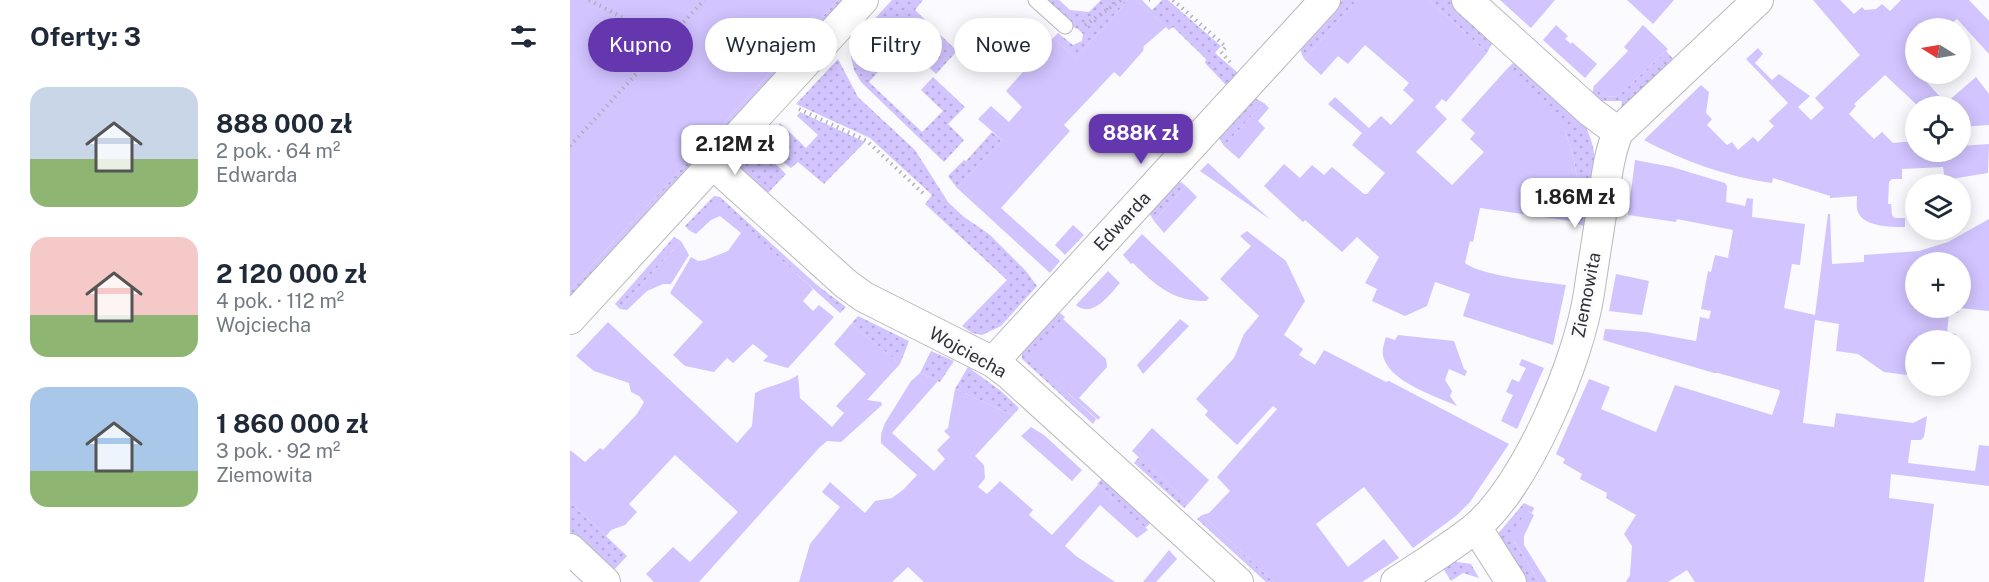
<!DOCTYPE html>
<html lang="pl">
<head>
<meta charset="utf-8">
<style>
	body { margin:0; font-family:"Public Sans",sans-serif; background:#f2f2f3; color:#1f2937; height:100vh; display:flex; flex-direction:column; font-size:22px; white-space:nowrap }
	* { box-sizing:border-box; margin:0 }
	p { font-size:20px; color:#747a83 }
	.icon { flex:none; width:33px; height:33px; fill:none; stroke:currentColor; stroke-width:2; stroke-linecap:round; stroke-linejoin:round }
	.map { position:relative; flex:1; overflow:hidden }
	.sheet { display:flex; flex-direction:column; background:#fff; width:570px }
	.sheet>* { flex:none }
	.top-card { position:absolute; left:18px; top:18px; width:570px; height:54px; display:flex; gap:12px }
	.needle { width:39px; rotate:281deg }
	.controls { position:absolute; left:1335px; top:18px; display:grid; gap:12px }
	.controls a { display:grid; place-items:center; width:66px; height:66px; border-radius:50%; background:#fff; box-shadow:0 3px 15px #0003; font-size:30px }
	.price { position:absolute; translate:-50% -51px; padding:0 14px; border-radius:12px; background:#fff; color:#222; font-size:20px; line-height:39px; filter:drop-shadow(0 2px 3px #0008) }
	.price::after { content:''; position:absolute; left:50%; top:36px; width:18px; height:14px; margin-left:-9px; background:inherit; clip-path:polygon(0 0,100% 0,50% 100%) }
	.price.selected { background:#6437af; color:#fff }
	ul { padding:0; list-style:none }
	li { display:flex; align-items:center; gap:18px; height:150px; padding:0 30px }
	li span { display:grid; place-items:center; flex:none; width:168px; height:120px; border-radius:18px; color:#555 }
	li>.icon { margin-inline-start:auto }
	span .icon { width:72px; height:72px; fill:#fffc; stroke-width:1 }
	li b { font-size:26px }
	h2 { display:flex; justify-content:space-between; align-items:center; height:72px; padding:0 30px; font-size:26px }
	.chip { padding:0 21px; border-radius:27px; background:#fff; box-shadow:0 3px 15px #0003; font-size:21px; line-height:54px }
	.chip.selected { background:#6437af; color:#fff }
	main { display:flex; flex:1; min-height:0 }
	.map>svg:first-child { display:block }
	.grass { fill:url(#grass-dots) }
	.garden { fill:#d2c4ff; fill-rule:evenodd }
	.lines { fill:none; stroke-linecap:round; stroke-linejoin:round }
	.service-casing { stroke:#b9b8bb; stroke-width:17 }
	.minor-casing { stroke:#b9b8bb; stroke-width:32 }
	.path { stroke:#b2b1b4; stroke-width:4; stroke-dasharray:1.5 4.5; stroke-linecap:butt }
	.service { stroke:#fff; stroke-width:15 }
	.minor { stroke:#fff; stroke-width:30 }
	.labels { text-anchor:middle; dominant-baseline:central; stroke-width:6; stroke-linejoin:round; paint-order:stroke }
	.street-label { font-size:18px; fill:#313132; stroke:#fbfafe }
</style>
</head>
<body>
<main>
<section class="sheet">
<h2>Oferty: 3<svg class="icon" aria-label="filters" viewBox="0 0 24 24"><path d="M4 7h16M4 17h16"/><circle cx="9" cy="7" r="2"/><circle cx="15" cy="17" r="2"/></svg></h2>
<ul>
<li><span style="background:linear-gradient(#c9d6e8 60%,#8fb573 0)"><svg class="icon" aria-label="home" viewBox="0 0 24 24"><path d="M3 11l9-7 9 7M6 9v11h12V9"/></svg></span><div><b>888 000 zł</b><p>2 pok. · 64 m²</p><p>Edwarda</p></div></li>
<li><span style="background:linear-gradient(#f6c9c9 65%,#8fb573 0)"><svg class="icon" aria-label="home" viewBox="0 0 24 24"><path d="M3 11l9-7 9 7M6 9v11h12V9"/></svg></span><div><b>2 120 000 zł</b><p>4 pok. · 112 m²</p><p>Wojciecha</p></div></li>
<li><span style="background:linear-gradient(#a9c7e8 70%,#8fb573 0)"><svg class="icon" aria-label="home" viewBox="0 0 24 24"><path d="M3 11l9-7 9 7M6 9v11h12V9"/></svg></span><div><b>1 860 000 zł</b><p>3 pok. · 92 m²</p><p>Ziemowita</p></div></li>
</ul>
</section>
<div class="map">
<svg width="1419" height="582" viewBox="0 0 1419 582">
	<defs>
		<pattern id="grass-dots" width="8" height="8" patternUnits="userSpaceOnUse" patternTransform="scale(1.5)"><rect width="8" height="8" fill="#d2c4ff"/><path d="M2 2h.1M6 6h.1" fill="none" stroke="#b5a9db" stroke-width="1.8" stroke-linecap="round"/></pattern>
	</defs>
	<rect width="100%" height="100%" fill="#fbfafe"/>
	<path class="grass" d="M268,0H276L0,302V289Z
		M322,0H353L345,10L387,51L366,74L332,42L286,39Z
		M478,0H489L500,10L519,12L531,0H558L506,58L483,38L488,33L503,45L512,41L513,34L508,29L498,25L501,21Z
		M566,0H572L582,10L592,0H598L651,46L645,53L668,73L657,86L635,63L636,59L603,27L599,30Z
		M772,0H787L734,59L729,47Z
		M859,0H881L924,39L917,53Z
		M286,51L305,54L318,61L299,82L352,132L373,111L351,90L363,77L395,107L378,124L394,140L374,162L291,82L284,70L281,56Z
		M1096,51L1107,63L1051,109L1052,101H1032L1022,93L1024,87L1036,97L1048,96Z
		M268,59L288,97L345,150L378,202L394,217L419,234L456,271L467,286L431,326L412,335L402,333L392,326L437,280L355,204L362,195L300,138L226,104Z
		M947,59L1015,125C1032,160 1024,186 1019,223L1014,226L1008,224L1011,203L1004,160L995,130L936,70Z
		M683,97L694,103L654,146L647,135Z
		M230,112L295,142L254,184L228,162L221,168L197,149L194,153L216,174L195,196L172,174L169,166L210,123L236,148L248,135L227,116Z
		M422,132L432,140L387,188L378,176L394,160L396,161Z
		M607,179L616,186L584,221L578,211Z
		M144,196L150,197L247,285L276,307L270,313L147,202L120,231L115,226Z
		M104,237L111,241L50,309L45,304Z
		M486,310L495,317L460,358L526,419L523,424L452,359V352Z
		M288,316L339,341L330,364L281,324Z
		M361,351L384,361L370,382L350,373Z
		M398,367L431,391L449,408L443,415L385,389Z
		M569,457L619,503L614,508L564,463Z
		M534,477L583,521L575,528L527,484Z
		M0,502L57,556L42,572L0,532Z
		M954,503L964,508L962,513L958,511L944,541L969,582H955L926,536Z
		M632,515L704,582H696L627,519Z
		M884,558L887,562L901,564L909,578L893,573L881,581L874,570V564Z"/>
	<path class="garden" d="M0,0H268L0,289Z
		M558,0H566L596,27L574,46L573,51L550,77L544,72L494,125L500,131L431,208L490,261L480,273L387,188L432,140L408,119L421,106L439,122L452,107L436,91L483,38L506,58Z
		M787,0H859L917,53L876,102L872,99L865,107L877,119L846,152L882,185L914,152L900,139L905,133L891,120L936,70L974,105L995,130L1004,160L1011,203L1008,222L910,208L903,242L900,241L895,263C912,276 972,282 996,285L983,345L893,316L900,294L865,282L857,306L835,316L802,301L807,289L795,283L809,257L787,237L772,252L735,220L733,222L694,186L714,164L730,178L742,165L754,175L762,167L794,194H797L815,173L782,145L792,133L758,104L765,97L799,128L811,116L821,125L844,100L833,90L839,83L795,45L778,64L768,56L751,75L734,59Z
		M930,0H985L961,28Z
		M1057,0H1104L1083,24Z
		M1243,0H1270L1284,14L1292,7L1295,10L1306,9L1312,4L1320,11L1331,0H1399L1419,21V54L1387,19L1376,28H1346V74H1349L1376,103L1406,77L1419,94V125L1391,127L1390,106H1348L1315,75L1284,104L1286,106L1279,114L1304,139L1312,132L1323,143L1345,141L1346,152H1390L1391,146L1419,144L1418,173L1375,180L1373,167L1332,169V179H1322L1319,182L1318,204H1321L1322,215L1325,218H1335V227C1321,227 1294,227 1288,212C1286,208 1287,200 1287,196L1260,198V196L1203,178L1202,183C1158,177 1113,161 1074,140L1131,85L1139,92L1136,113L1142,119L1137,125L1157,145L1162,142L1168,150L1183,137L1188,142L1204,126L1199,121L1218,103L1176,59L1188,48L1193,54L1185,63L1202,80L1209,74L1240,96L1228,107L1241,120L1254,108L1245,98L1290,55Z
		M986,25L998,36L995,39L1001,44L1002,42L1027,64L1015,78L973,40Z
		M1073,25L1098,49L1048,96L1036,97L1023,87L1058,51L1054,47Z
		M694,103L699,108L688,121L695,128L669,159L654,146Z
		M1065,160L1102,167L1155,183L1157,186L1156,202L1175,206L1177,198L1183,199L1182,217L1235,224L1230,265L1222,264L1214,308L1245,315L1258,214H1260L1262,264L1294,262V255L1349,251L1378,242L1419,219V311L1389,308L1388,313H1379L1377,333L1386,334V340H1346L1345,376L1314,372L1288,354L1266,351L1269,324L1245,320L1233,423L1264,427L1266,413L1343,423L1357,416L1354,437L1351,440H1341L1338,463L1405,471L1409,445L1419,446V486L1321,474L1319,498L1364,504L1354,582H1125L1117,570L1098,582H1056L1060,575L1062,546L1054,534L1066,515L1036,498L1037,493L1010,479L1012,474L993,463L995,459L986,454L1019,379L1040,387L1031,409L1086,432L1105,385L1202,415L1210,392L1209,390L1148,373H1144L1033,340L1035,329L1076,332L1126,341L1130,317L1139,319L1141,311L1131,309L1138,271L1141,272L1145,255L1158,258L1163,230L1107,219L1106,222L1058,215ZM1346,262H1390V308H1346Z
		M638,163L701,220L630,171Z
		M616,186L627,197L594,233L584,221Z
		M147,201L243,289L233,301L243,311L249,305L264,317L218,368L193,361L198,356L183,344L163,363L157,358L144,372L115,366L103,355L133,322L100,293L121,257L128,261L135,260L158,251L171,233L150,216L141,220L126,234L120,231Z
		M503,225L514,235L495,255L485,245Z
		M677,231L716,261L735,301L714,335L733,349L729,355L745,365L754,350L816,382L819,381L939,444L900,502L887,515L843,548L794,487L746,524L778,567L814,539L829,558L792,582H704L632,515L639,513L660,491L647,477L707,409L703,406L667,445L635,415L638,411L626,399L664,358L674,334L689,316L650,279L681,246L670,236Z
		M572,234L639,298L636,301C604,302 585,285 563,263L561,264L553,255Z
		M111,241L119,255L101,284H93L77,291L57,310L50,309Z
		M538,271L550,283C540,294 523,319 506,305Z
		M1046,274L1079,281L1072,315L1039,311Z
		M493,319L536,359L537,367L509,398L530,417L533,414L528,420L459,358Z
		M610,319L619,326L573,374L567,365Z
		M38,322L167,443L182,426L185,393C199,385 215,384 228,375L230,398L262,427L274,413L266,406L296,374L264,344L281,324L330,364L297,400L311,402L312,405L271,442L257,441L249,448L129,582H84L76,574L103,547L120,562L168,512L105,455L59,504L67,512L55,525L41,530L36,536L0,502V450L15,462L30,448L33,450L67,414L74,402L69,396L61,392L59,383L24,371L6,356Z
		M828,335L884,341L894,369L897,371L895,376L879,369L875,380L882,391L880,396L887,406C865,396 823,383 814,359C811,351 814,344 816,337L825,340Z
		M952,359L974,368L947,429L931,421L943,395L936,392L942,379L949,382L956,368L949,365Z
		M350,373L368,381L322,433L364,471L375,459L367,450L380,437L374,431L378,428L385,389L443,415L405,456L414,465L415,478L408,487L417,494L430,481L463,510L459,515L482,535L528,485L578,530L567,538L530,505L495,546L506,556L545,582H354L338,567L322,582H229L240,544L270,507L252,492L260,482L295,513L305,501L322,498L333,490L347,475L311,443V434L315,423L341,381Z
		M461,427L474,435L512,470L502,481L451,436Z
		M582,428L639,480L619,503L562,451Z
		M958,511L964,515L954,536V545L977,582H969L943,539L944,532L955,512Z
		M599,550L607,559L586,582H573Z"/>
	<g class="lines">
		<defs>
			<path id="service" d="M466,0L495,26"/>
			<path id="minor" d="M897,0L1021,112L1048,132
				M143,164L276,284L294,297L423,362L439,374L668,582
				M0,319L293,0
				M423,362L755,0
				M906,527L941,582
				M0,549L35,582
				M826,582C852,565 880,548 905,528C957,484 1009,360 1019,293C1023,265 1028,236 1032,208C1036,182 1038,157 1048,132L1188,0"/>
		</defs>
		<use href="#service" class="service-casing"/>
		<use href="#minor" class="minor-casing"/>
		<path class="path" d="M19,0L65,24L95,43
			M579,0H580
			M603,0L656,47L651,52L660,62
			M515,25L551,0
			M229,109L297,141L355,195
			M0,146L134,0"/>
		<use href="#service" class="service"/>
		<use href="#minor" class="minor"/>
	</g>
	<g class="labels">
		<g class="street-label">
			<text transform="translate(552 221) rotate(-47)">Edwarda</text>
			<text transform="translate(1016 295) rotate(-79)">Ziemowita</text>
			<text transform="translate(398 352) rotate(29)">Wojciecha</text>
		</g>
	</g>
</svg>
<div class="controls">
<a><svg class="needle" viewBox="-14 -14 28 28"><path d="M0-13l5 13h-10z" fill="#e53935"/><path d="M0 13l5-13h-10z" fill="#747a83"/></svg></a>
<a><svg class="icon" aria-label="locate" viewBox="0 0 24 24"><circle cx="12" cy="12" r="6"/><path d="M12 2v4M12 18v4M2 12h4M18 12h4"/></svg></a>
<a><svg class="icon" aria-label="layers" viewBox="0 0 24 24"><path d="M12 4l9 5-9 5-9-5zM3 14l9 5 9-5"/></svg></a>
<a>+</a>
<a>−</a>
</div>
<b class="price selected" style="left:571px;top:165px">888K zł</b>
<b class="price" style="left:165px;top:176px">2.12M zł</b>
<b class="price" style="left:1005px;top:229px">1.86M zł</b>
<div class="top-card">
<a class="chip selected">Kupno</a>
<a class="chip">Wynajem</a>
<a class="chip">Filtry</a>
<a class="chip">Nowe</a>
</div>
</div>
</main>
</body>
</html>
